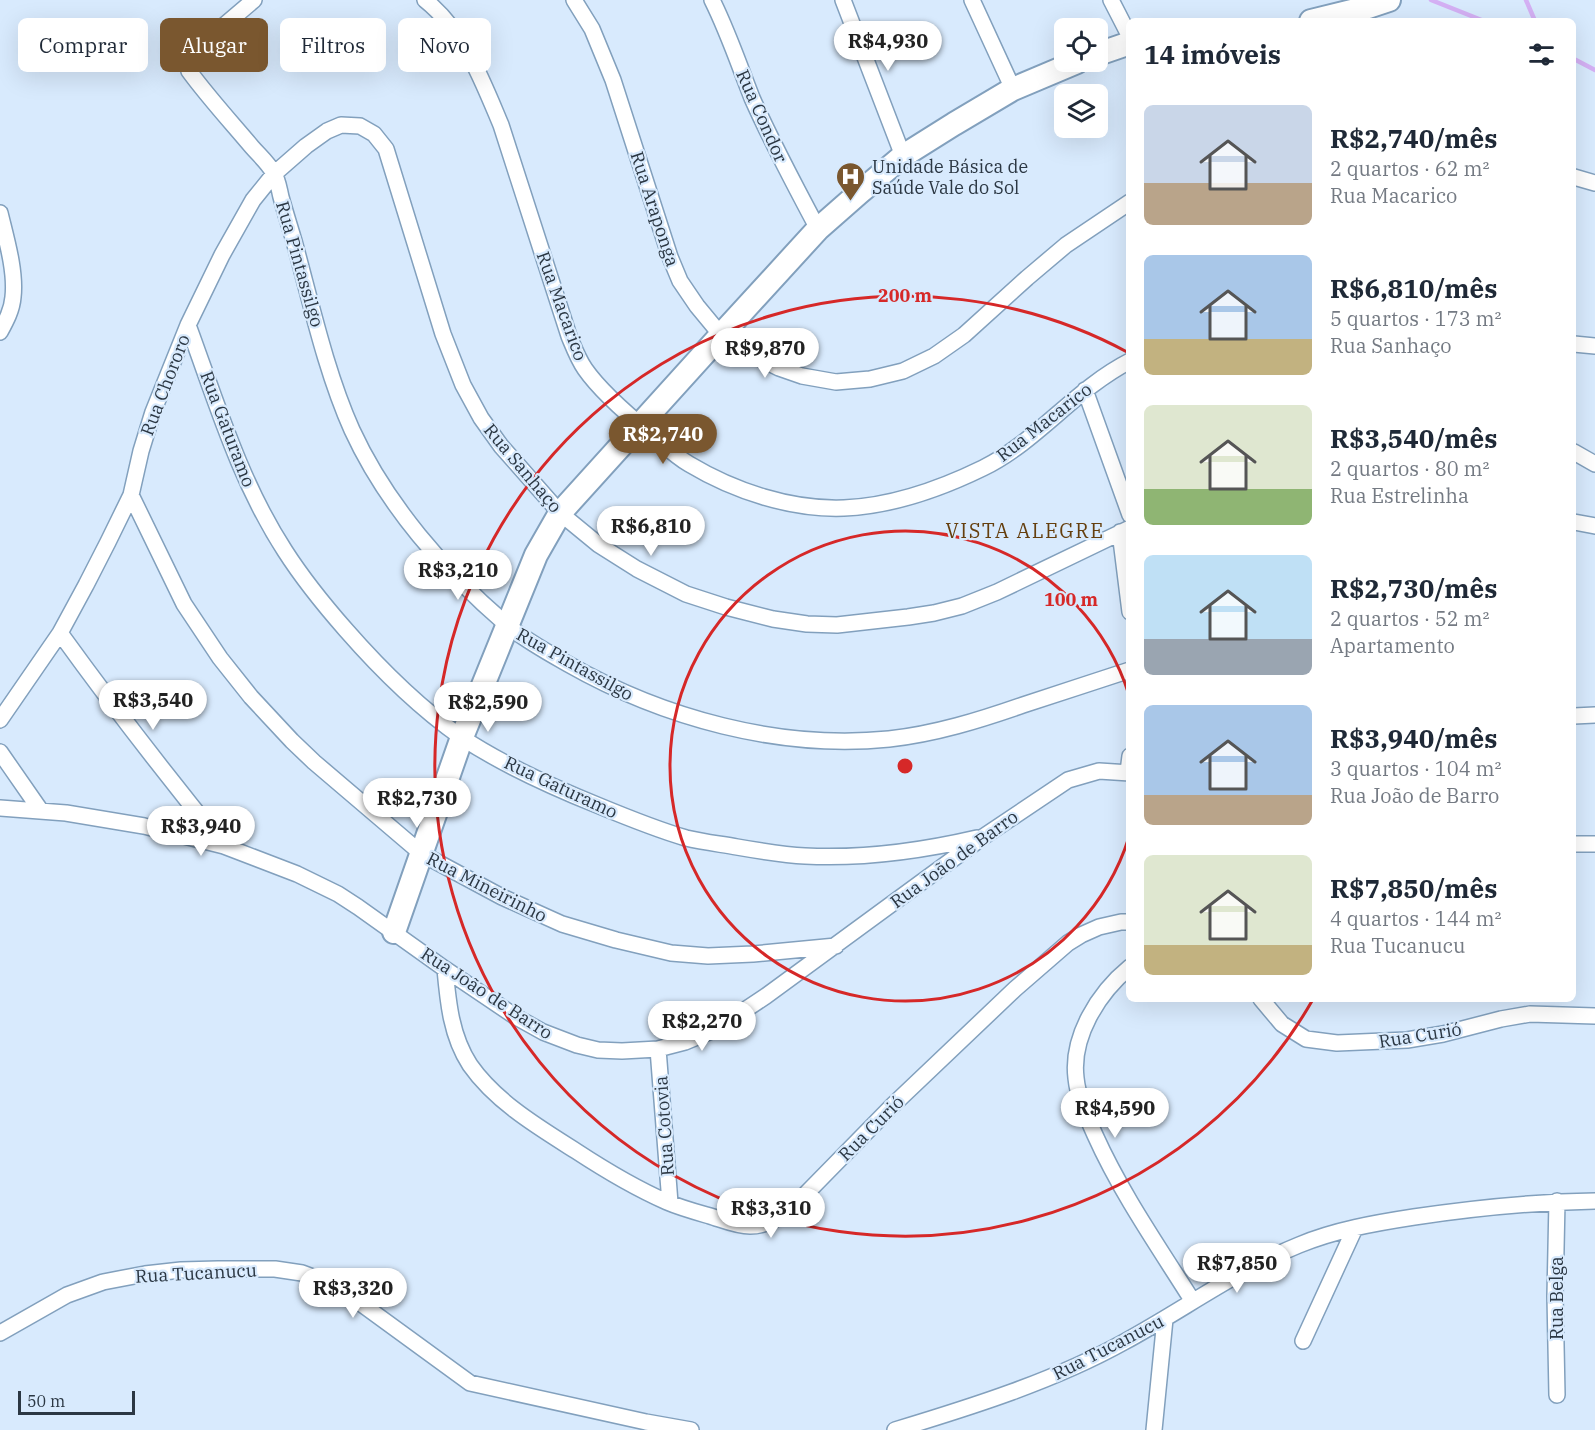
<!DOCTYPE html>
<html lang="pt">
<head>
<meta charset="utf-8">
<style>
	body { margin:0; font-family:"IBM Plex Serif",serif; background:#f6f6f7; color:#1f2937; height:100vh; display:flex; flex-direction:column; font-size:22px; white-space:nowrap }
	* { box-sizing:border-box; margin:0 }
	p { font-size:20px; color:#747a83 }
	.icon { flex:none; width:33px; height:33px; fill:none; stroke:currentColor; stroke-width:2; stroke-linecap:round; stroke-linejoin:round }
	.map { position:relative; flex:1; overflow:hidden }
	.sheet { position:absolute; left:1126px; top:18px; width:450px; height:984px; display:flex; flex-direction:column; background:#fff; border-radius:9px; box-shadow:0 6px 24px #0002 }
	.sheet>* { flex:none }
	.top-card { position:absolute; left:18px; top:18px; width:570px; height:54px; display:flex; gap:12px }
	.buttons { position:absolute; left:1054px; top:18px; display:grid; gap:12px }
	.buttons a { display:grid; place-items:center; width:54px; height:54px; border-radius:9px; background:#fff; box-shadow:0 6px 24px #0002; font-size:30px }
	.scale { position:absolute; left:18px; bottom:15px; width:117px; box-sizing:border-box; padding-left:6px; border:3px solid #2b3743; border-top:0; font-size:16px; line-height:21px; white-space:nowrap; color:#2b3743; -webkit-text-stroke:4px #d8eafd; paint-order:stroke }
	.price { position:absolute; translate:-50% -51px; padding:0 14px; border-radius:21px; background:#fff; color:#222; font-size:20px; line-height:39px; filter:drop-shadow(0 2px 3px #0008) }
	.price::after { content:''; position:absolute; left:50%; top:36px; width:18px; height:14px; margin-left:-9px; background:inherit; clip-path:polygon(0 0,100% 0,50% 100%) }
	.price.active { background:#7a572f; color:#fff }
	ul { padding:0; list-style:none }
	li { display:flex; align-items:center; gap:18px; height:150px; padding:0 18px }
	li span { display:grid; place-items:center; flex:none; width:168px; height:120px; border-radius:9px; color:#555 }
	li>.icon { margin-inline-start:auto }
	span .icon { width:72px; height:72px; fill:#fffc; stroke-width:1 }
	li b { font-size:26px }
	h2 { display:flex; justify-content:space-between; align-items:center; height:72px; padding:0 18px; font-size:26px }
	.pill { padding:0 21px; border-radius:9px; background:#fff; box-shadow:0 6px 24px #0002; font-size:21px; line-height:54px }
	.pill.active { background:#7a572f; color:#fff }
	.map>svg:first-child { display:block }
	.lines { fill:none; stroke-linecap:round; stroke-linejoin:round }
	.stream { stroke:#d4b0f4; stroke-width:4.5 }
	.street-casing { stroke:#82a0bd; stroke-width:18 }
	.secondary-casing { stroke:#82a0bd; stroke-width:26 }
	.street { stroke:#fff; stroke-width:15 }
	.secondary { stroke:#fff; stroke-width:22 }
	.ring { fill:none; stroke:#d62828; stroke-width:3 }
	.labels { text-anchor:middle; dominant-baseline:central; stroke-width:4.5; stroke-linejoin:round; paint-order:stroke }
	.street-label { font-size:18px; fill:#2b3743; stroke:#d8eafd }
	.poi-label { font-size:18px; fill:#2b3743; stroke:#d8eafd; text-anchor:start }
	.neighbourhood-label { font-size:20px; letter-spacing:1.5px; fill:#653f0e; stroke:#d8eafd }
	.centre { fill:#d62828; stroke:#d8eafd; stroke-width:3 }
	.ring-label { font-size:18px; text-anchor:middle; font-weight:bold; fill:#d62828; stroke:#d8eafd; stroke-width:4.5; stroke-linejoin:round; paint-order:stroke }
</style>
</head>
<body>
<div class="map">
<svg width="1595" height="1430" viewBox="0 0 1595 1430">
	<rect width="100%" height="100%" fill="#d8eafd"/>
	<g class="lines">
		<path class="stream" d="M1431,0L1484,21
			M1526,0L1535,21
			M1574,59L1595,70"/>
		<defs>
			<path id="street" d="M254,0L194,51C189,58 187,62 189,71C208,97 231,122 252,147C259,155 268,163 273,172C278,179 279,189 281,197C285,212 290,227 294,241C311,303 326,372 352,430C386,504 445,572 507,625C525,640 547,652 568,664C663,718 779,750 889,739C935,734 980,720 1023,705C1059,693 1094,682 1130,670
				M425,0C464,31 482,80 501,125L569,336C574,348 578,359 585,369C601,392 628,415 650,433C662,443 675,456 689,464C734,491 791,510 844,508C892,506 940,489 983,468C1038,441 1075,389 1130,361
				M574,0L592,29L613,80L670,257L680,281L697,306L721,335L749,353L779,368L802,376L836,382L870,379L903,371L934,356L964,335L1027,278L1066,245L1130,202
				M712,0C728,32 739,65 752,98C772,143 795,186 818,229
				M843,0L903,156
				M972,0L1013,89
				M1111,0L1130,37
				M1574,177L1595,183
				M0,213C6,238 16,271 13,297C12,310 6,321 0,332
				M188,325C216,401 240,482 285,551C303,579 324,605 346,630C381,670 417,706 461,737C503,765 550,786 597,805C626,817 655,829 686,838C703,842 720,844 737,847C760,851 783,855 805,856C863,859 921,851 977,838
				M1574,344L1595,346
				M1085,390L1130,515
				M1574,452L1595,464
				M131,495L184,604L220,658L251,697L292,741L314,762L422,854L502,897L562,924L616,940L671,953L708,956L753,954L836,946
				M1574,522L1595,526
				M1120,532L1130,612
				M60,633C112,705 167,776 224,846
				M1574,716L1595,715
				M0,720L60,633L86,585L108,542L131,495L141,451L153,412L188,325L222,255L253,200L274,174L306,146L327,131L341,125L360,126L374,134L386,149L443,334L463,385L481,418L501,446L560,513L599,545L637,569L686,594L726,607L773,619L807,624L837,625L908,617L934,613L962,606L997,592L1130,528
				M0,752L41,811
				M1128,772L1130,756
				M0,808L66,813L144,826L224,846L297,874L338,894L358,907L445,969L516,1017L543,1032L577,1045L598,1050L622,1051L658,1049L685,1042L709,1032L730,1020L766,996L983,837L1068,780L1099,771L1130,773
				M1574,844H1595
				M1130,967C1098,993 1071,1037 1076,1078C1078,1098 1087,1117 1095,1135C1121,1193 1158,1246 1192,1300
				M445,969C448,1002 451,1036 470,1065C496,1102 538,1127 576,1151C605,1170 635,1188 667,1202C681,1208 696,1212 710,1216C723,1220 737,1226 750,1226C766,1226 778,1218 791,1209L892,1106L1015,989L1068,943L1081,935L1099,927L1121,922H1130
				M1261,999L1282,1024L1306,1039L1337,1043L1407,1040L1443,1034L1501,1019L1530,1014L1595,1016
				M658,1049L670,1203
				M0,1333L67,1295L103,1282L145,1274L181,1270L218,1269H275L302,1273L329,1283L352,1297L470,1383L646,1422L691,1430
				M1303,1341L1355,1228
				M1557,1395L1555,1296L1557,1201
				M895,1430C971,1407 1054,1381 1124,1342C1183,1310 1237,1270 1299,1245C1335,1230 1375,1223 1414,1217C1474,1208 1534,1202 1595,1201
				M1154,1430L1165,1319"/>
			<path id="secondary" d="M1311,21L1368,7L1389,0
				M1098,54L1130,43
				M394,932L462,737L536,555L560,513L721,335L818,229L859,193L903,156L954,124L1013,89L1077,62"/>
		</defs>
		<use href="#street" class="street-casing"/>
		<use href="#secondary" class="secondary-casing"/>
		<use href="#street" class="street"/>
		<use href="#secondary" class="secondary"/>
	</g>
	<g class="ring">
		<path d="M1129 837A235 235 0 1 1 1129 695"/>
		<path d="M1312 1001A470 470 0 1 1 1129 353"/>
	</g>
	<defs>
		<symbol id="hospital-pin" viewBox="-11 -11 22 30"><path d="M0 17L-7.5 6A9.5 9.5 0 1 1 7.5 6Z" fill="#7a572f" stroke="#d8eafd"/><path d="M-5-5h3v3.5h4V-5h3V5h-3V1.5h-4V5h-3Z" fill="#fff"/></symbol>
	</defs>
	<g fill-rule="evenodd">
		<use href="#hospital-pin" x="834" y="160" width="33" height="45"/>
	</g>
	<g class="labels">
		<g class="street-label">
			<text transform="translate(762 116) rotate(66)">Rua Condor</text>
			<text transform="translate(655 209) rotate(72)">Rua Araponga</text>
			<text transform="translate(300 264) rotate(74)">Rua Pintassilgo</text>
			<text transform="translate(562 306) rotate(70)">Rua Macarico</text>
			<text transform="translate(165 385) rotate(-69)">Rua Chororo</text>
			<text transform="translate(1044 422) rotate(-38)">Rua Macarico</text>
			<text transform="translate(228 429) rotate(69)">Rua Gaturamo</text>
			<text transform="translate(523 468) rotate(50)">Rua Sanhaço</text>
			<text transform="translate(575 664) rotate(29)">Rua Pintassilgo</text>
			<text transform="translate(561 787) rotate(25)">Rua Gaturamo</text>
			<text transform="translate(954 859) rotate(-36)">Rua João de Barro</text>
			<text transform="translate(487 887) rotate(27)">Rua Mineirinho</text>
			<text transform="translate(487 993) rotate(33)">Rua João de Barro</text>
			<text transform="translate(1420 1035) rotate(-9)">Rua Curió</text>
			<text transform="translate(664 1126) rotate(-94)">Rua Cotovia</text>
			<text transform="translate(871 1128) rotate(-45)">Rua Curió</text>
			<text transform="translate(196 1273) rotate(-3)">Rua Tucanucu</text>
			<text transform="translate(1556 1298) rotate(-90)">Rua Belga</text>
			<text transform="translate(1108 1347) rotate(-27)">Rua Tucanucu</text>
		</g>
		<g class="poi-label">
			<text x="872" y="166">Unidade Básica de<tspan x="872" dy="21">Saúde Vale do Sol</tspan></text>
		</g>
		<g class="neighbourhood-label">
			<text x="1025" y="530">VISTA ALEGRE</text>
		</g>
	</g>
	<circle cx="905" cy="766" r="9" class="centre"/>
	<g class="ring-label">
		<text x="905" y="302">200 m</text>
		<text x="1071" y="606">100 m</text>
	</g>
</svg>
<div class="buttons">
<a><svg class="icon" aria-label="locate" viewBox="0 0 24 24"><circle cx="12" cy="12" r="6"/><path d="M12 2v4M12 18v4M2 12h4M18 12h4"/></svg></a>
<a><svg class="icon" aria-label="layers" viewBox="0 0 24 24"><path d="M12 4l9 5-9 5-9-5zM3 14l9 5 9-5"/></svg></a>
</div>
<div class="scale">50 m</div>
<b class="price" style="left:888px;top:72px">R$4,930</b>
<b class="price" style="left:765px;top:379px">R$9,870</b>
<b class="price active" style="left:663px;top:465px">R$2,740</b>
<b class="price" style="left:651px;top:557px">R$6,810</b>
<b class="price" style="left:458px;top:601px">R$3,210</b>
<b class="price" style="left:153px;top:731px">R$3,540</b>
<b class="price" style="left:488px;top:733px">R$2,590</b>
<b class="price" style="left:417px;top:829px">R$2,730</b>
<b class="price" style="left:201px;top:857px">R$3,940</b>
<b class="price" style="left:702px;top:1052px">R$2,270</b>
<b class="price" style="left:1115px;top:1139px">R$4,590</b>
<b class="price" style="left:771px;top:1239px">R$3,310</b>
<b class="price" style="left:1237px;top:1294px">R$7,850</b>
<b class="price" style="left:353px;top:1319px">R$3,320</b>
<div class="top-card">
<a class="pill">Comprar</a>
<a class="pill active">Alugar</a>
<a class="pill">Filtros</a>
<a class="pill">Novo</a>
</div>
<section class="sheet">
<h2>14 imóveis<svg class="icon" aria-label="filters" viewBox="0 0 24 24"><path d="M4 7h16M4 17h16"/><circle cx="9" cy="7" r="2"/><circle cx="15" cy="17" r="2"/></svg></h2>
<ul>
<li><span style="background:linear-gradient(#c9d6e8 65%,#b9a48a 0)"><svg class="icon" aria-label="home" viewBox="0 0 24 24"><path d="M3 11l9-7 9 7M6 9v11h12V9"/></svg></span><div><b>R$2,740/mês</b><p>2 quartos · 62 m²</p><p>Rua Macarico</p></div></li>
<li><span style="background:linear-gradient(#a9c7e8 70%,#c2b280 0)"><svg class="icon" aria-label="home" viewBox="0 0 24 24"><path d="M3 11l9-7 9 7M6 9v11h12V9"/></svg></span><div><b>R$6,810/mês</b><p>5 quartos · 173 m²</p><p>Rua Sanhaço</p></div></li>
<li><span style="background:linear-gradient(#dfe7d0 70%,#8fb573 0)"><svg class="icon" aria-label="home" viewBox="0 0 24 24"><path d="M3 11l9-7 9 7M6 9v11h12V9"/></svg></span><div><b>R$3,540/mês</b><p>2 quartos · 80 m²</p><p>Rua Estrelinha</p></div></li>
<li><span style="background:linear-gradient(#bfe0f5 70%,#9aa5b1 0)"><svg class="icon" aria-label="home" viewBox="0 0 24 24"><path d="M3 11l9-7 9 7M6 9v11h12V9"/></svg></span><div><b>R$2,730/mês</b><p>2 quartos · 52 m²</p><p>Apartamento</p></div></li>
<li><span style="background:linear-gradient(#a9c7e8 75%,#b9a48a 0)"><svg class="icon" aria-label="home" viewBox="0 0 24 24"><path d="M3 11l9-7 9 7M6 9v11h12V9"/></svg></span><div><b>R$3,940/mês</b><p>3 quartos · 104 m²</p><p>Rua João de Barro</p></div></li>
<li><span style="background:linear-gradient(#dfe7d0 75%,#c2b280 0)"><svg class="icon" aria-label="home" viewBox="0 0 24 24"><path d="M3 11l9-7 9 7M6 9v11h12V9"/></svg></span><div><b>R$7,850/mês</b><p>4 quartos · 144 m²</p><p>Rua Tucanucu</p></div></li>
</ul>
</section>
</div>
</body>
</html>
